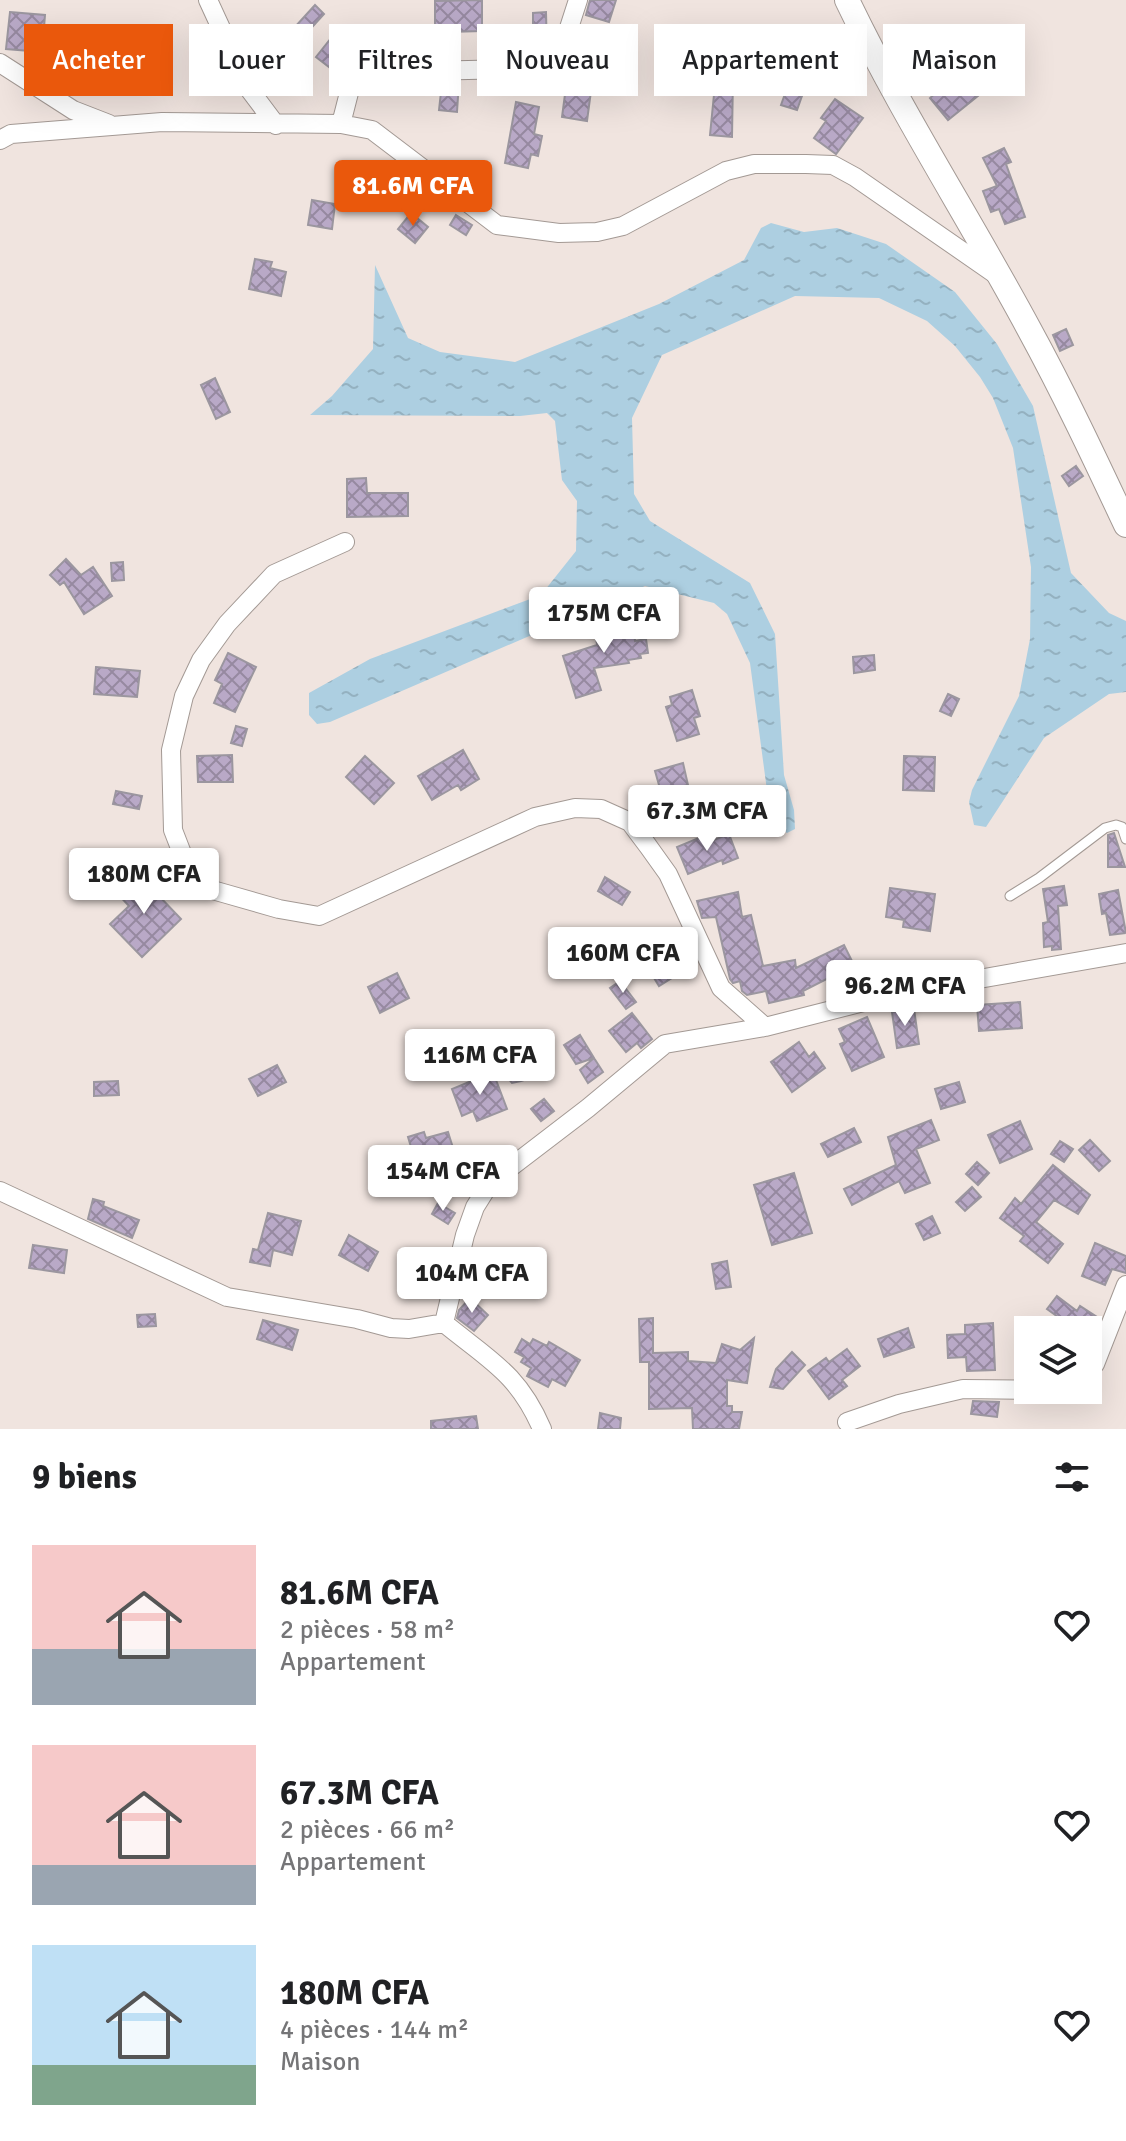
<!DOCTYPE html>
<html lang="fr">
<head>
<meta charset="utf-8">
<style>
	body { margin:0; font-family:Signika,sans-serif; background:#f6f6f6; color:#202124; height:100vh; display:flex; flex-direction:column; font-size:30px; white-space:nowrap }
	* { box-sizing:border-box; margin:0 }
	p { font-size:26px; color:#757577 }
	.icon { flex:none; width:44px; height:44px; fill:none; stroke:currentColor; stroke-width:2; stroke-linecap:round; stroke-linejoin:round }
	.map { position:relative; height:1429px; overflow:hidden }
	.side { display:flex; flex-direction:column; background:#fff; flex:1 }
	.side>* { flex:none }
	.hud { position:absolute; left:24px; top:24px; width:1078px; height:72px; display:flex; gap:16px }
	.controls { position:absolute; left:1014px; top:1316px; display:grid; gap:16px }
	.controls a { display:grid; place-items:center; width:88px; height:88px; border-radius:0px; background:#fff; box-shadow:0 8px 32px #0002; font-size:40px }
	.price { position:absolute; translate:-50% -68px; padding:0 18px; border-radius:8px; background:#fff; color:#222; font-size:26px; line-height:52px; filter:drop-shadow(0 2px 4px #0008) }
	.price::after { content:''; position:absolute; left:50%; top:48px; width:24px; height:18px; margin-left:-12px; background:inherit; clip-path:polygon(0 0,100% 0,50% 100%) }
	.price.on { background:#ea580c; color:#fff }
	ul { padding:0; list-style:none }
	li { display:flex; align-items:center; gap:24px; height:200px; padding:0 32px }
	li span { display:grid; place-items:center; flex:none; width:224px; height:160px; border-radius:0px; color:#555 }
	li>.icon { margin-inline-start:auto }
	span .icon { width:96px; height:96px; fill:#fffc; stroke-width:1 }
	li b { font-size:34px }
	h2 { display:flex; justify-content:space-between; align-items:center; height:96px; padding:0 32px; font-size:34px }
	.pill { padding:0 28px; border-radius:0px; background:#fff; box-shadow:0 8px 32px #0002; font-size:28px; line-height:72px }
	.pill.on { background:#ea580c; color:#fff }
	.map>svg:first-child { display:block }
	.water { fill:url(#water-ripples) }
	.building { fill:url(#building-cross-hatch); stroke:#9b969f; stroke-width:2 }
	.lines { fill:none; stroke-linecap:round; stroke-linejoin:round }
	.lane-casing { stroke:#a39994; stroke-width:11 }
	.street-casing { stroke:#a39994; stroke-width:20 }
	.secondary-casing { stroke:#a39994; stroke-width:26 }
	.lane { stroke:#fff; stroke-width:9 }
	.street { stroke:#fff; stroke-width:18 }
	.secondary { stroke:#fff; stroke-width:24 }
</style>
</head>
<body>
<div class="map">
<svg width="1126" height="1429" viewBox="0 0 1126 1429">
	<defs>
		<pattern id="water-ripples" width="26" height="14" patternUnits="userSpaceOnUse" patternTransform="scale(2)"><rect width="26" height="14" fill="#adcfe1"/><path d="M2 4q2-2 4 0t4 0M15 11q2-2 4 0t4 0" fill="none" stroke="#94b1c0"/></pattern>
		<pattern id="building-cross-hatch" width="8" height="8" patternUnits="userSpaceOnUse" patternTransform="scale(2)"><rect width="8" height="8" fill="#b9a9c7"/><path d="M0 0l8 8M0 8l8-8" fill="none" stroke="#9689a0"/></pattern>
	</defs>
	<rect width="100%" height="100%" fill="#f0e4df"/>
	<path class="water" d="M771,223L804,232L837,228L886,244L955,292L997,344L1033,406L1071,573L1109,613L1126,621V692L1109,694L1044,738L986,827L974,825L969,802L972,790L1019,696L1030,639L1031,567L1013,448L993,398L980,377L955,346L927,321L879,298L795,296L662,355L632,418L634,494L650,521L750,583L775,634L784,775L794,810L795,829L787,833L780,828L770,813L750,663L727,614L714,603L645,586L330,722L317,724L309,715V693L370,659L541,595L576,551L577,501L562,480L555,421L547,413L520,416L310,415L332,396L373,349L375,265L408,338L440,352L515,362L659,304L744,260L761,228Z"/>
	<path class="building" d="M482,0V31L447,32V38H435V1Z
		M590,0H616L609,22L586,15Z
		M315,5L324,14L305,35L295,27Z
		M10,12L45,15L42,52L6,49Z
		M546,12L547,53H529V46H510L509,26L533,25V13Z
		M332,37L344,46L329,67L316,57Z
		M380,37L381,57L363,58V38Z
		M719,44L766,49L764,79L733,77L732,137L710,135Z
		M935,54L957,76L961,72L979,95L948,120L930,98L946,84L926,64Z
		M292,60L305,70L289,91L276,82Z
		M792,74L808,79L797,110L781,105Z
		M459,82L457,112L439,110L442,83Z
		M566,87L591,91L587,121L562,117Z
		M835,99L863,118L836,154L814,138L826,121L821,118Z
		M516,102L539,107L534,134L542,136L538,156L531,154L528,168L505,163Z
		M1004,148L1011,162L1006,164L1025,217L1005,224L999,209L991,212L983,191L997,186L983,158Z
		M312,200L335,204L332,229L308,225Z
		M411,213L428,227L415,243L398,229Z
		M456,215L472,225L466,235L450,225Z
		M255,259L272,262L270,268L286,272L281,296L249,289Z
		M1066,329L1073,345L1060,351L1053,335Z
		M215,378L230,412L216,419L201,385Z
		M1076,466L1083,476L1069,486L1062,476Z
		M366,478L367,493H408V516L347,517V479Z
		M66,559L81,575L93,567L112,596L84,614L64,582L60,585L50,575Z
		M123,562L124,580L112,581L111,563Z
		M632,617L635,641L646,639L648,653L640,654L641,658L628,660L629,663L594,668L601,690L576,698L563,656L597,645L595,628L608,626L607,620Z
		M228,653L256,667L235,712L214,703L222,684L215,680Z
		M874,655L875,670L854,673L853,657Z
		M96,667L140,671L137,697L94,694Z
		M692,690L700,716L694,718L699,734L677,741L666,707L672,705L670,697Z
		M948,694L959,699L951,716L940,711Z
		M236,726L247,729L242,746L231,743Z
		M463,750L479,779L461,790L458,785L432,800L418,776Z
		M232,755L233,782H198L197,756Z
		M365,756L394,783L374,804L346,777Z
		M904,756L935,757L934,791L903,790Z
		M683,763L688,785L661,792L655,771Z
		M116,791L142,796L139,809L113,804Z
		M1114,833L1125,867H1108V835Z
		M729,834L738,858L723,864L722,860L688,874L677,847L706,835L709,842Z
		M137,873L181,919L142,957L110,924L129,906L117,893Z
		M605,877L630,892L622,905L598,891Z
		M1064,886L1067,905L1058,906L1061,949L1052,950V946L1044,947L1043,923L1048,922L1043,889Z
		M890,888L935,894L930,931L903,927L904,920L886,917Z
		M1118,890L1126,933L1110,935L1106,913L1102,914L1099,894Z
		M738,892L742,917L751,915L763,966L795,960L796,968L844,945L854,965L803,991L804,995L769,1003L766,991L747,995L742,991L740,981L733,983L730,979L716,917L702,918L697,901Z
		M672,953L683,971L659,986L648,968Z
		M397,973L409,998L380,1013L368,987Z
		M620,981L636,1002L626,1009L610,988Z
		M1020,1002L1022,1028L979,1031L977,1005Z
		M914,1009L919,1044L897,1048L892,1012Z
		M632,1013L652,1039L641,1048L637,1043L626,1052L609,1031Z
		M867,1017L884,1057L852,1071L840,1044L845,1042L839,1029Z
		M580,1035L594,1058L576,1064L564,1045Z
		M799,1042L809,1057L814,1052L825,1068L792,1092L771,1062Z
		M594,1058L603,1072L588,1083L580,1070Z
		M531,1061L536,1076L521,1081L512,1083L501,1070Z
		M277,1065L286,1082L258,1096L249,1079Z
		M493,1072L507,1109L477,1121L473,1111L462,1116L452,1089Z
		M118,1081L119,1095L94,1096V1082Z
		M959,1082L965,1102L941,1109L935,1089Z
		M544,1099L554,1111L541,1121L531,1109Z
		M931,1120L939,1140L916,1149L930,1183L905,1193L899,1181L852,1205L844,1189L896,1165L888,1137Z
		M1020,1121L1032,1149L1000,1163L988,1135Z
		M854,1128L861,1142L828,1157L821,1144Z
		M424,1132L426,1138L448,1132L454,1151L442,1155L449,1180L423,1187L408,1137Z
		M1090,1140L1110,1161L1099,1171L1079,1150Z
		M1060,1141L1073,1149L1064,1162L1051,1154Z
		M977,1162L989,1173L978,1185L966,1174Z
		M1053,1165L1090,1195L1078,1214L1054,1200L1036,1222L1063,1244L1048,1263L1020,1241L1024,1236L1000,1218L1015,1198L1021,1204Z
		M794,1173L812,1233L772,1245L754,1185Z
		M972,1187L981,1197L965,1211L956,1202Z
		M93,1199L104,1202L103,1206L139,1220L132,1238L88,1219Z
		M438,1203L455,1213L448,1224L432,1214Z
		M268,1213L301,1221L292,1255L273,1250L270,1266L250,1262L253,1249L258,1250Z
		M932,1216L940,1233L924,1240L916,1224Z
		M349,1235L378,1252L368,1271L339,1255Z
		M1095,1243L1126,1256V1273L1112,1269L1105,1285L1082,1276Z
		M33,1245L67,1250L64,1273L29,1268Z
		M727,1261L731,1287L716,1289L712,1264Z
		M1057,1296L1077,1311L1080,1306L1100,1319L1094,1333L1080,1324L1073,1330H1043L1058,1317L1047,1309Z
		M470,1298L488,1315L474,1331L457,1318L459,1310Z
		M155,1314L156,1326L138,1327L137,1315Z
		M653,1318V1353L688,1352V1361L716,1363L722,1344L740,1350L754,1338L747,1383L727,1380V1406H732V1412H742L739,1429H693L692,1408L649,1409V1362H640L639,1319Z
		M263,1320L298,1330L292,1350L257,1339Z
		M993,1323L995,1370L967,1371L966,1357L948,1358L947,1335L965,1334V1325Z
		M908,1328L914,1347L884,1357L878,1339Z
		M522,1339L530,1344L533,1339L547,1346L549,1342L580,1360L565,1386L552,1379L548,1387L527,1376L531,1368L521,1362L524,1357L515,1352Z
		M847,1349L860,1366L842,1380L847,1386L829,1399L808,1371L826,1358L829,1362Z
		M792,1352L805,1365L783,1389L770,1387L776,1369Z
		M973,1401L999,1402L997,1417L971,1414Z
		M600,1413L621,1418L620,1429H598Z
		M476,1416L478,1429H431V1421Z"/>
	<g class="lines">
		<defs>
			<path id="lane" d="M1010,896L1039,878L1105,828L1116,825L1122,827L1126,839"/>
			<path id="street" d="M208,0L249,89L276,125
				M0,63L73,110L109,124
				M341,124L353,77L384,72L556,68L578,0
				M0,140L11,134L162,122L341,124L372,130L497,225L559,233L597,232L623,226L726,171L754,164H806L833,165L855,177L998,276
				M345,542L274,574L227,624L201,660L184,696L171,750L173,830L185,861L209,889L279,909L319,916L535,817L575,808L601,809L630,822L648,846L668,874L721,988L765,1027
				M0,1191L227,1297L357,1319L391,1328L409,1329L444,1323
				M1088,1369L1095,1364L1126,1285
				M847,1422L899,1404L963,1389L1051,1390
				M542,1429C518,1373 489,1360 444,1323L465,1235L475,1207L490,1183L588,1108L665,1044L765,1027L899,993L1126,953"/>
			<path id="secondary" d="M847,0C901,113 970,219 1029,329C1064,393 1095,459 1126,525"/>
		</defs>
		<use href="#lane" class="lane-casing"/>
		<use href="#street" class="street-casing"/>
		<use href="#secondary" class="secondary-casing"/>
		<use href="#lane" class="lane"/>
		<use href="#street" class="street"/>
		<use href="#secondary" class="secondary"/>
	</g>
</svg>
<div class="controls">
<a><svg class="icon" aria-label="layers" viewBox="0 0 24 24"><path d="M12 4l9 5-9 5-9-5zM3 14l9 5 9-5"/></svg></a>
</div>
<b class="price on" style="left:413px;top:228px">81.6M CFA</b>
<b class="price" style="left:604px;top:655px">175M CFA</b>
<b class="price" style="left:707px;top:853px">67.3M CFA</b>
<b class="price" style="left:144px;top:916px">180M CFA</b>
<b class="price" style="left:623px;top:995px">160M CFA</b>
<b class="price" style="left:905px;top:1028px">96.2M CFA</b>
<b class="price" style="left:480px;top:1097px">116M CFA</b>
<b class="price" style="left:443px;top:1213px">154M CFA</b>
<b class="price" style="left:472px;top:1315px">104M CFA</b>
<div class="hud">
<a class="pill on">Acheter</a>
<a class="pill">Louer</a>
<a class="pill">Filtres</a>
<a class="pill">Nouveau</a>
<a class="pill">Appartement</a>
<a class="pill">Maison</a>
</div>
</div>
<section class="side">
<h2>9 biens<svg class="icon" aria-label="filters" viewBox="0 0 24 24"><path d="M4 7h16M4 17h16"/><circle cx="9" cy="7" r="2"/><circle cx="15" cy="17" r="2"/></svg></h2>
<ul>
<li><span style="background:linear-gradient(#f6c9c9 65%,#9aa5b1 0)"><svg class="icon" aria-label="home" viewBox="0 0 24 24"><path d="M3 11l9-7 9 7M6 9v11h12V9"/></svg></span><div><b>81.6M CFA</b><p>2 pièces · 58 m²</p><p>Appartement</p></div><svg class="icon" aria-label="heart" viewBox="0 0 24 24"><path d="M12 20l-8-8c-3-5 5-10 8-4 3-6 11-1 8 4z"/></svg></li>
<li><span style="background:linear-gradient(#f6c9c9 75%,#9aa5b1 0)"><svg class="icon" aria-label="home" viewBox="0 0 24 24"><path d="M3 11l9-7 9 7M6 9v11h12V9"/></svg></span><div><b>67.3M CFA</b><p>2 pièces · 66 m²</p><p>Appartement</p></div><svg class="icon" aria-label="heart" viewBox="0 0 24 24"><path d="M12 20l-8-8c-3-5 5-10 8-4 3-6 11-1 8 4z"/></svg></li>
<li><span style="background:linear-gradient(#bfe0f5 75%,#7fa58c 0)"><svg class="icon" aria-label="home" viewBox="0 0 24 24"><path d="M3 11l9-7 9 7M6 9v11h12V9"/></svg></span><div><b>180M CFA</b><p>4 pièces · 144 m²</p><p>Maison</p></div><svg class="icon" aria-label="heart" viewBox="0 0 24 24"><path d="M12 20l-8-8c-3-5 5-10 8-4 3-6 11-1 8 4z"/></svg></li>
</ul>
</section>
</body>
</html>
